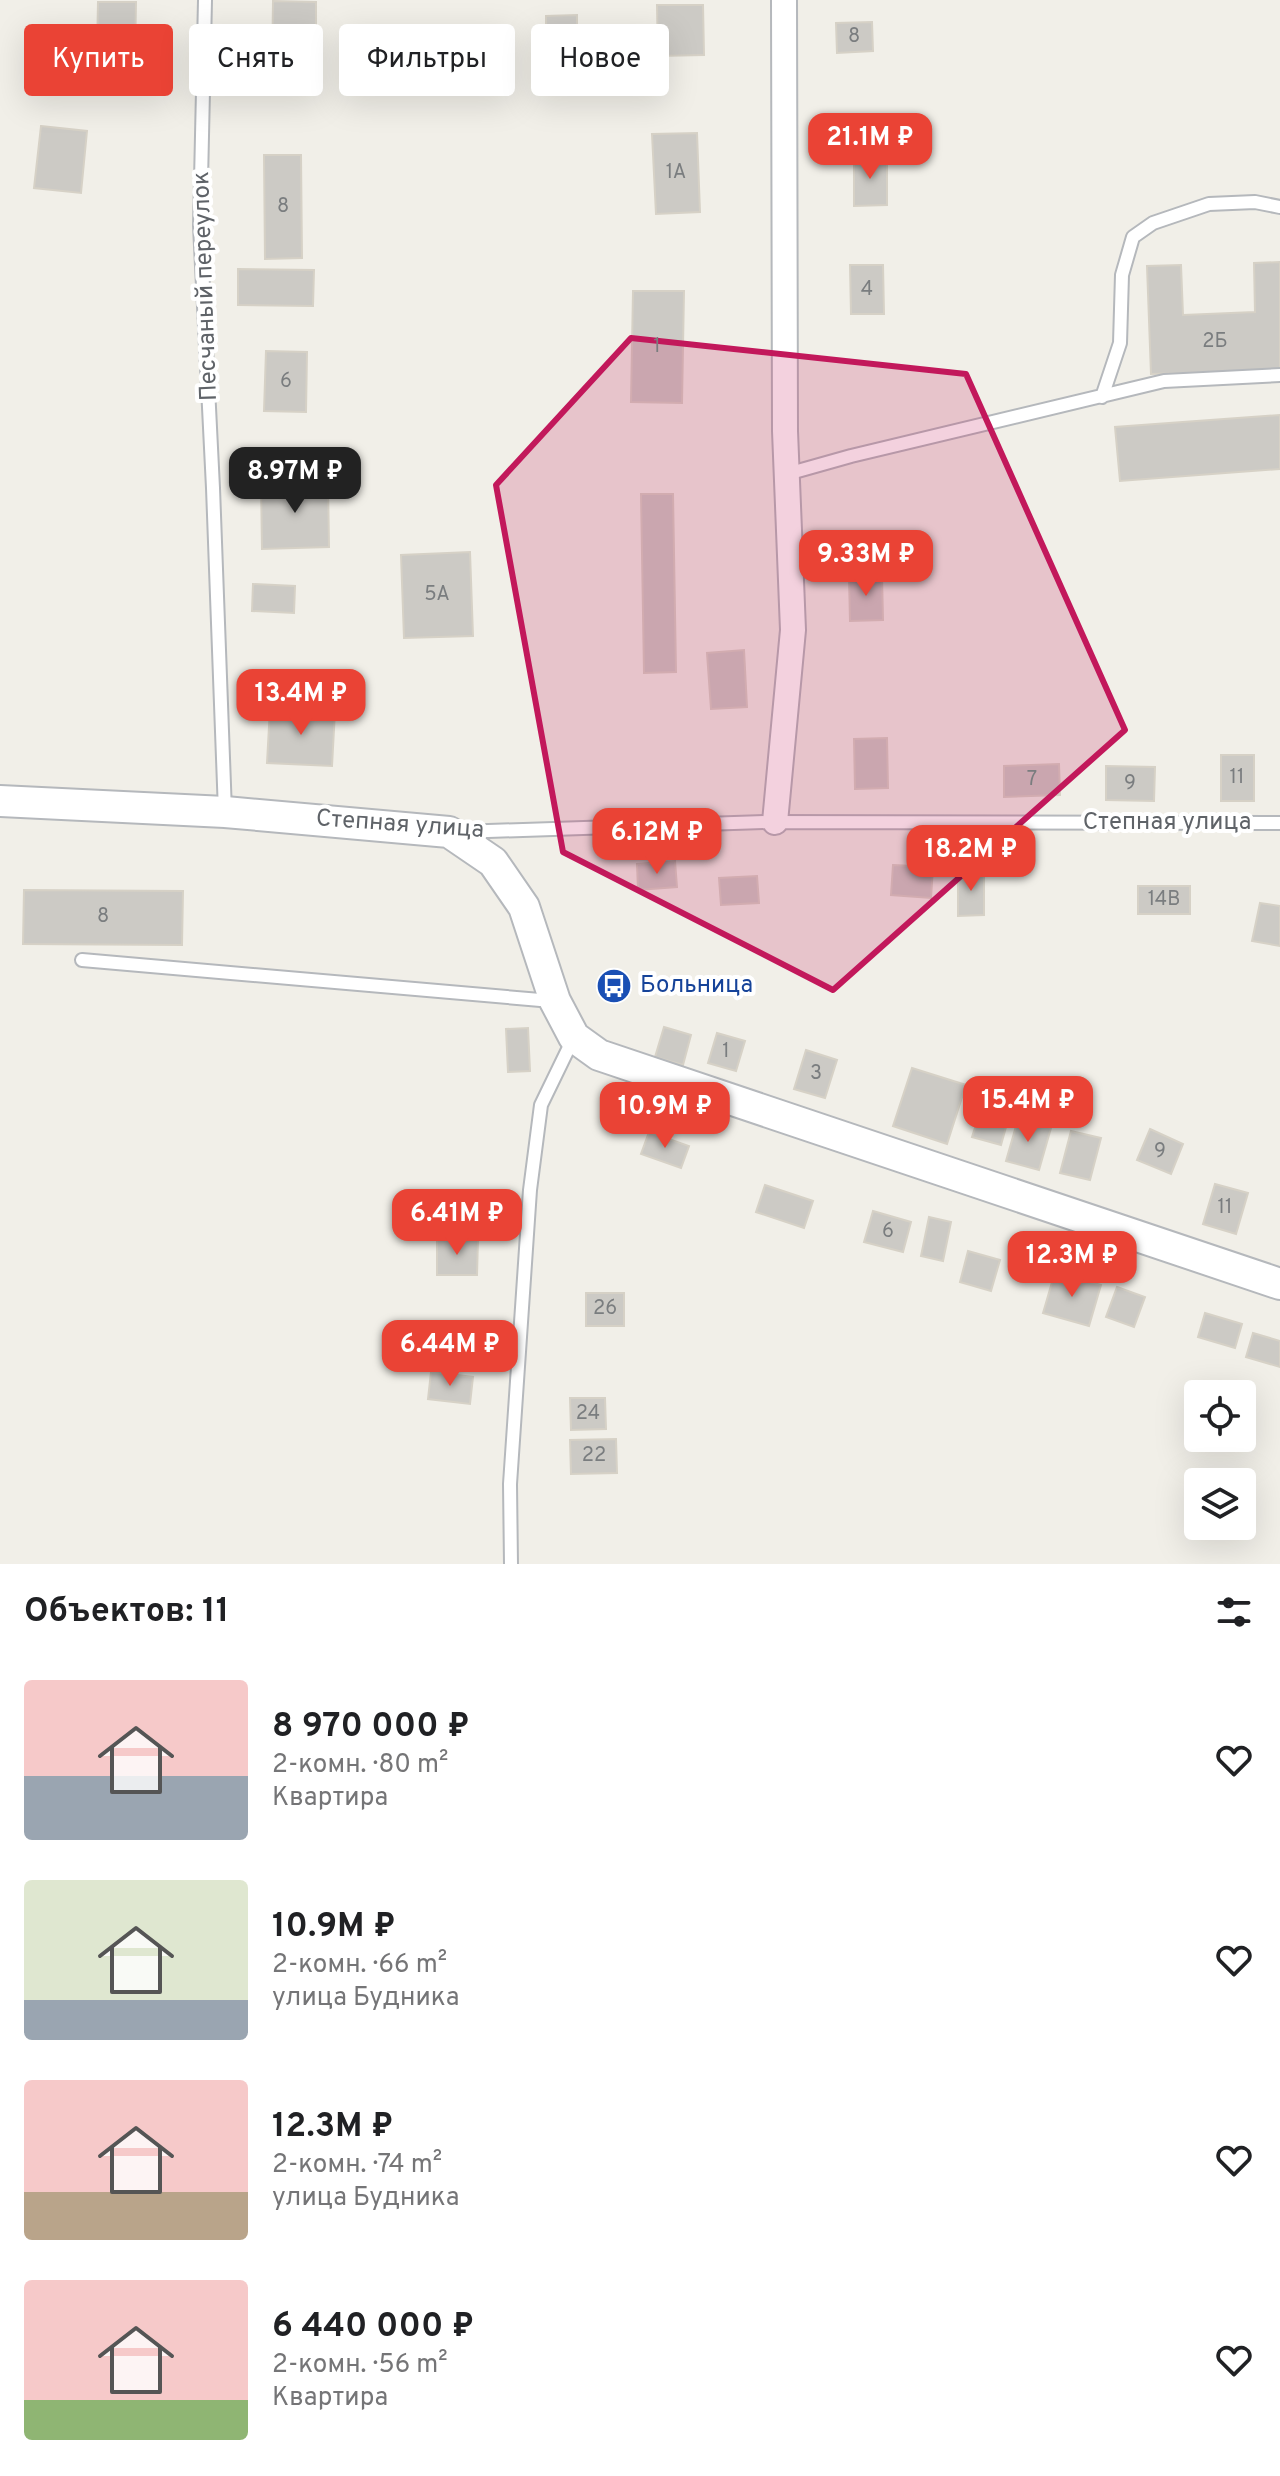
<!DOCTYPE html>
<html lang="ru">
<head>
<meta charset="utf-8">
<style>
	body { margin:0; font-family:Overpass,sans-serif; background:#f6f6f6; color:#202124; height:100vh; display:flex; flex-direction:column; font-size:30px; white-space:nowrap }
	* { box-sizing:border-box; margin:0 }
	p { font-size:26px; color:#757577 }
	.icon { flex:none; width:44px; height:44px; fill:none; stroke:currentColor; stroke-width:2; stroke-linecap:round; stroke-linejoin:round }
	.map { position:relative; height:1564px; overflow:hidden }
	.panel { display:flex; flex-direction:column; background:#fff; flex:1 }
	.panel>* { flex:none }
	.banner { position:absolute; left:24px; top:24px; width:800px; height:72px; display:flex; gap:16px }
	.buttons { position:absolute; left:1184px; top:1380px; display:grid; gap:16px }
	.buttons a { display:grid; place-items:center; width:72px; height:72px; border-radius:8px; background:#fff; box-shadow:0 8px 32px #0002; font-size:40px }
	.price { position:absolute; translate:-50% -68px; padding:0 18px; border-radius:16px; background:#ea4335; color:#fff; font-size:26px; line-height:52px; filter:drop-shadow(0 2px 4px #0008) }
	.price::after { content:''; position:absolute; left:50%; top:48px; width:24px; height:18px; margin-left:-12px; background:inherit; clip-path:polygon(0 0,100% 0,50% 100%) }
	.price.on { background:#222; color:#fff }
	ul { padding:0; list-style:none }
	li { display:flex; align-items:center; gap:24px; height:200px; padding:0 24px }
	li span { display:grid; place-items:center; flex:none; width:224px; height:160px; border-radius:8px; color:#555 }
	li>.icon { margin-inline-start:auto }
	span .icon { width:96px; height:96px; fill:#fffc; stroke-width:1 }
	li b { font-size:34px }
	h2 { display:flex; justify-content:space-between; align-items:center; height:96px; padding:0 24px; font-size:34px }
	.tag { padding:0 28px; border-radius:8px; background:#fff; box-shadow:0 8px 32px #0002; font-size:28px; line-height:72px }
	.tag.on { background:#ea4335; color:#fff }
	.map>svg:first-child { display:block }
	.building { fill:#cccac5; stroke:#d6d1c6; stroke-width:2 }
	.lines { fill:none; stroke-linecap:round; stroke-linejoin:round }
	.service-casing { stroke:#b5b8bc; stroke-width:16 }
	.minor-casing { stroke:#b5b8bc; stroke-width:28 }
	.tertiary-casing { stroke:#b5b8bc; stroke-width:34 }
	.service { stroke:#fff; stroke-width:12 }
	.minor { stroke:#fff; stroke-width:24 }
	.tertiary { stroke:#fff; stroke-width:30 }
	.marked { fill:#c2185b; fill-opacity:0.2; stroke:#c2185b; stroke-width:6; stroke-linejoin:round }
	.labels { text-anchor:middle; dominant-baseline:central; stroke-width:8; stroke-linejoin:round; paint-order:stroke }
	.number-label { font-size:20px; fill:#7a7d7f }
	.street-label { font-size:24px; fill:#5f6368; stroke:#fff }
	.transit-label { font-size:24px; fill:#164399; stroke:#fff; text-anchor:start }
</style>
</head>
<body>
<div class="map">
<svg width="1280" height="1564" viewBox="0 0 1280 1564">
	<rect width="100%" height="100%" fill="#f1efe8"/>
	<path class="building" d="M273,1L316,2V72H272Z
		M98,2H136L135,53L97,52Z
		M657,5H703L704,55L658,56Z
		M577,15V49H546V16Z
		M872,22L873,51L837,53L836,23Z
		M41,126L87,131L81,193L34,188Z
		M697,133L700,212L656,214L652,134Z
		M264,155H301L302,258L265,259Z
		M854,157H887V205L854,206Z
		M1280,262V370L1151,374L1147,266L1181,265L1183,315L1255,312L1254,263Z
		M850,265H883L884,314H851Z
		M238,269L314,270L313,306L238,305Z
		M633,291H684L682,403L631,402Z
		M266,351L307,352L306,412L264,411Z
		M1280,415V469L1120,481L1115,427Z
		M328,482L329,547L262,549L261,483Z
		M641,494H673L676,672L644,673Z
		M470,552L473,636L404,638L401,555Z
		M849,576H882L883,620L850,621Z
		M253,584L295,586L294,613L252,611Z
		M744,650L747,707L711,709L707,653Z
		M270,708L335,711L332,766L267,763Z
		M887,738L888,788L855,789L854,739Z
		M1221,755H1254V801H1221Z
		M1059,764L1060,795L1004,797V766Z
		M1106,766L1155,767L1154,801L1106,800Z
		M675,861L677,887L638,890L637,864Z
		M893,865L933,867L931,898L891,895Z
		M958,871H984V915L958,916Z
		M757,876L759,903L721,905L719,878Z
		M1138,886H1190V914H1138Z
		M24,890L183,891L182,945L23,944Z
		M1260,903L1280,906V946L1252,941Z
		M664,1027L691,1035L683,1065L655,1057Z
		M528,1028L530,1071L508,1072L506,1029Z
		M717,1033L745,1041L736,1071L708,1063Z
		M806,1050L837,1060L825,1098L794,1089Z
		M912,1068L966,1085L947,1144L893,1126Z
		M980,1112L1008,1120L1001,1145L972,1137Z
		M1018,1119L1051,1128L1039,1170L1006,1161Z
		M1150,1129L1183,1144L1171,1174L1137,1160Z
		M1071,1131L1101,1138L1090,1180L1060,1173Z
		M649,1132L689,1146L681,1168L641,1154Z
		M1215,1184L1248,1193L1236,1234L1203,1224Z
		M765,1185L813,1201L804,1228L756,1212Z
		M873,1211L911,1222L903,1252L864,1242Z
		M929,1217L951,1222L943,1261L921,1256Z
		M437,1239H478L477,1275H437Z
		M968,1251L1000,1260L991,1291L960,1282Z
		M1055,1272L1101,1285L1089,1326L1043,1313Z
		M1117,1287L1145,1297L1134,1327L1106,1317Z
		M586,1293H624V1326H586Z
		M1205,1313L1242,1324L1235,1348L1198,1337Z
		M1253,1333L1280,1341V1367L1246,1357Z
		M431,1372L473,1377L470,1404L428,1399Z
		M570,1398H605L606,1429L571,1430Z
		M616,1439L617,1473L571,1474L570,1440Z"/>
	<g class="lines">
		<defs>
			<path id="service" d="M205,0L200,226L213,488L225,812
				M1102,397L1120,343L1122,275L1133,237L1153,223L1209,204L1255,202L1280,207
				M787,474L851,456L1164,381L1280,375
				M459,832L767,822L1280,823
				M82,960L552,1001
				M511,1564L510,1484L530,1190L541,1105L574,1037"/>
			<path id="minor" d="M775,822L793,630L785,431L784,0"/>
			<path id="tertiary" d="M0,801L225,812L449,832L493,862L524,907L555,1001L574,1037L599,1055L1280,1284"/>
		</defs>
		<use href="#service" class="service-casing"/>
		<use href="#minor" class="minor-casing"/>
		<use href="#tertiary" class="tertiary-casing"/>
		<use href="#service" class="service"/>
		<use href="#minor" class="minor"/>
		<use href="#tertiary" class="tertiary"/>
	</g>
	<path class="marked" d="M631,338L966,374L1125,730L833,990L563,852L496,485Z"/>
	<defs>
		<symbol id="bus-disc" viewBox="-11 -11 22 22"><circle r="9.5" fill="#1a4fb4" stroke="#fff"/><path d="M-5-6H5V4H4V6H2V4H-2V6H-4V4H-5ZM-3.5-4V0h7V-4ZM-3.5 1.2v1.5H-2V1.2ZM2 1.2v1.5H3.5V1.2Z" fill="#fff"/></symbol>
	</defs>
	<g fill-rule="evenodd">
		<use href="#bus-disc" x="594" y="966" width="40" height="40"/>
	</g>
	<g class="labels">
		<g class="number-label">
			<text x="854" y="37">8</text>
			<text x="676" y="173">1А</text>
			<text x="283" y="207">8</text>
			<text x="867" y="290">4</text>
			<text x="1215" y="342">2Б</text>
			<text x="657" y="347">1</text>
			<text x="286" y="382">6</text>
			<text x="437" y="595">5А</text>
			<text x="1237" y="778">11</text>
			<text x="1032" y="780">7</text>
			<text x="1130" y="784">9</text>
			<text x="1164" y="900">14В</text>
			<text x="103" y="917">8</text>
			<text x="726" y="1052">1</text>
			<text x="816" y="1074">3</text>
			<text x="1160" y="1152">9</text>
			<text x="1225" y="1208">11</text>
			<text x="888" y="1232">6</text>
			<text x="605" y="1309">26</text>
			<text x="588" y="1414">24</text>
			<text x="594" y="1456">22</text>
		</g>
		<g class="street-label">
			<text transform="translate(206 286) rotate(-92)">Песчаный переулок</text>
			<text x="1167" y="823">Степная улица</text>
			<text transform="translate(400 825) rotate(4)">Степная улица</text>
		</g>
		<g class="transit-label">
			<text x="640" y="986">Больница</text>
		</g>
	</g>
</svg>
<div class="buttons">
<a><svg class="icon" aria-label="locate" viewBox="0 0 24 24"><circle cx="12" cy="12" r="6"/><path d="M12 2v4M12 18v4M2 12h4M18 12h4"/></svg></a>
<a><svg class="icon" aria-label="layers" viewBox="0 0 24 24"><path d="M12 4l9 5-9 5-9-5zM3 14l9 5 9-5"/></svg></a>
</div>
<b class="price" style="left:870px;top:181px">21.1M ₽</b>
<b class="price on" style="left:295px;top:515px">8.97M ₽</b>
<b class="price" style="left:866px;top:598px">9.33M ₽</b>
<b class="price" style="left:301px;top:737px">13.4M ₽</b>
<b class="price" style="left:657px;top:876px">6.12M ₽</b>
<b class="price" style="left:971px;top:893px">18.2M ₽</b>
<b class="price" style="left:1028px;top:1144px">15.4M ₽</b>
<b class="price" style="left:665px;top:1150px">10.9M ₽</b>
<b class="price" style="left:457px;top:1257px">6.41M ₽</b>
<b class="price" style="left:1072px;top:1299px">12.3M ₽</b>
<b class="price" style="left:450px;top:1388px">6.44M ₽</b>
<div class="banner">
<a class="tag on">Купить</a>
<a class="tag">Снять</a>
<a class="tag">Фильтры</a>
<a class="tag">Новое</a>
</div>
</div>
<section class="panel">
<h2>Объектов: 11<svg class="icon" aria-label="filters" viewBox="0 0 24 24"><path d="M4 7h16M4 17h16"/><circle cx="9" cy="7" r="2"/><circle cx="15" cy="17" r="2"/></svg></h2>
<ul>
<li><span style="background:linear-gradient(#f6c9c9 60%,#9aa5b1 0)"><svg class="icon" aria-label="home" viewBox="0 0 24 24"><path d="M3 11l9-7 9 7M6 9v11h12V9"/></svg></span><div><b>8 970 000 ₽</b><p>2-комн. · 80 m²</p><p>Квартира</p></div><svg class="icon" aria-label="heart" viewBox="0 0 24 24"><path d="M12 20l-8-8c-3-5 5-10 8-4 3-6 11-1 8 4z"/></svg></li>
<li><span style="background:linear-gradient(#dfe7d0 75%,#9aa5b1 0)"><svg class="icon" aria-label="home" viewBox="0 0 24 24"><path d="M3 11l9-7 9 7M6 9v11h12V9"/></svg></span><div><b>10.9M ₽</b><p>2-комн. · 66 m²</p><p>улица Будника</p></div><svg class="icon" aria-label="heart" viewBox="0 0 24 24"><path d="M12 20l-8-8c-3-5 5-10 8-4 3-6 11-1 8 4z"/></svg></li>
<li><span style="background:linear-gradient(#f6c9c9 70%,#b9a48a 0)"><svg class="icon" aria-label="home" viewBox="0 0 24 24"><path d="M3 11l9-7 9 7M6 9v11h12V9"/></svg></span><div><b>12.3M ₽</b><p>2-комн. · 74 m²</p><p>улица Будника</p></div><svg class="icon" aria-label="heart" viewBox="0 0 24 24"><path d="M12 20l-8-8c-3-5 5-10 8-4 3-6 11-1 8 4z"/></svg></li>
<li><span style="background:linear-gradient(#f6c9c9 75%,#8fb573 0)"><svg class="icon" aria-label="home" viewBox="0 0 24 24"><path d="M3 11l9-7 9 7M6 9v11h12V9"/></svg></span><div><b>6 440 000 ₽</b><p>2-комн. · 56 m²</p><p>Квартира</p></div><svg class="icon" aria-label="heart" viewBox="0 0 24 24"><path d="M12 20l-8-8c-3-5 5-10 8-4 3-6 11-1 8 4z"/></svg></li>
</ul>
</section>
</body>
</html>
